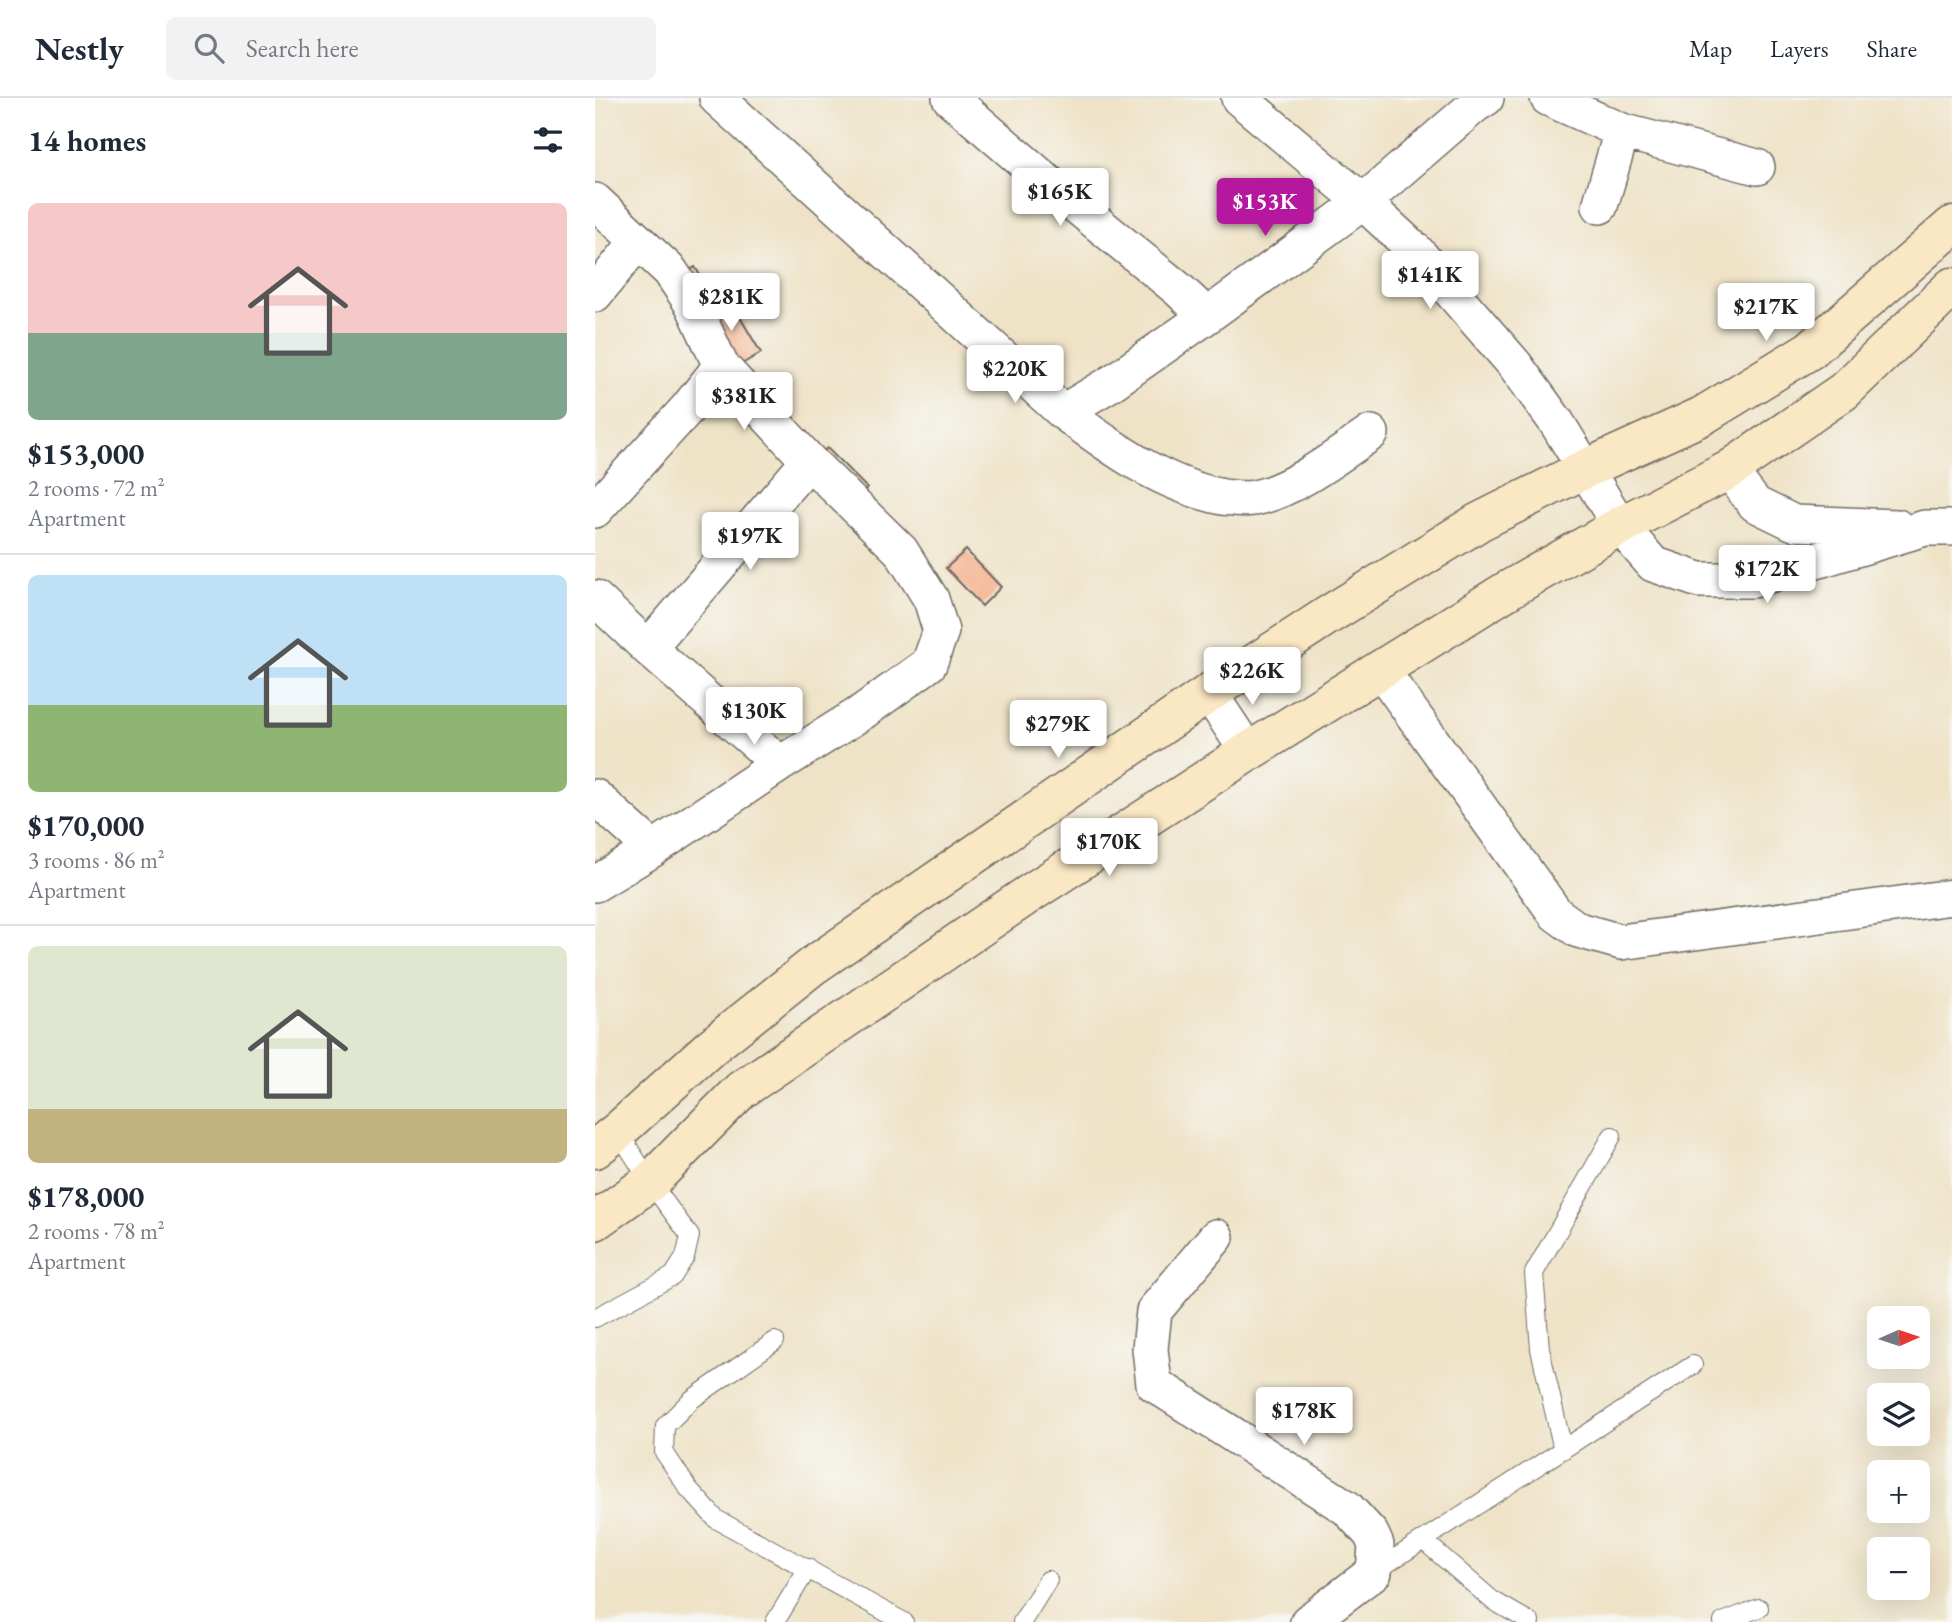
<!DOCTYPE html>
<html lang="en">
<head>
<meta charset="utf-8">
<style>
	body { margin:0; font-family:"EB Garamond",serif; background:#f2f2f3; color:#1f2937; height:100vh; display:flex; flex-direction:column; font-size:26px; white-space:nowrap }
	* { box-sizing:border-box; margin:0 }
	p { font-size:23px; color:#747a83 }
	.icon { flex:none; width:38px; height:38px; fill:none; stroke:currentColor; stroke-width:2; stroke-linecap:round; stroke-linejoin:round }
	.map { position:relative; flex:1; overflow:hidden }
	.panel { display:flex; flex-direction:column; background:#fff; width:595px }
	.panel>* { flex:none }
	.needle { width:46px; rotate:87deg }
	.fabs { position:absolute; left:1272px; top:1208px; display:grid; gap:14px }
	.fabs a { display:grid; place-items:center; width:63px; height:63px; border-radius:10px; background:#fff; box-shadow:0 7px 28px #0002; font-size:35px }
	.price { position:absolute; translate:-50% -60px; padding:0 16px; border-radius:7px; background:#fff; color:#222; font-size:23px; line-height:46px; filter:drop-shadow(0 2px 4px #0008) }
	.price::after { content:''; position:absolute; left:50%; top:42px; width:21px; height:16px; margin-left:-10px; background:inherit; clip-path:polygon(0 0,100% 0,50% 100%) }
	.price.selected { background:#b5179e; color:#fff }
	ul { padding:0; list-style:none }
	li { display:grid; align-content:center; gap:14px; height:371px; padding:0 28px }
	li+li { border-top:2px solid #e0e1e3 }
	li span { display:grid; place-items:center; height:217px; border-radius:10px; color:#555 }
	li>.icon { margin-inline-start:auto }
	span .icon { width:126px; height:126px; fill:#fffc; stroke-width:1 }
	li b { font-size:30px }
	h2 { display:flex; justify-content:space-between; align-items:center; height:84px; padding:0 28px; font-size:30px }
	header { display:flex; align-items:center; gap:42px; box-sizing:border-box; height:98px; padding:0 35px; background:#fff; border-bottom:2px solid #e0e1e3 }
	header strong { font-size:33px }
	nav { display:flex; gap:38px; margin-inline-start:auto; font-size:24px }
	.search { width:490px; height:63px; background:#f2f2f3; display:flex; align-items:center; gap:18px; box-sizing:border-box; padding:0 24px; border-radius:10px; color:#747a83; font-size:26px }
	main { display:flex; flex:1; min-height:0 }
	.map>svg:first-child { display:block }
	.building { fill:#f5a87f }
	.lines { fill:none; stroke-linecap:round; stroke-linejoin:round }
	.lane-casing { stroke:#706b62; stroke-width:20 }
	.street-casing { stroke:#706b62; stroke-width:38 }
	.secondary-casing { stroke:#706b62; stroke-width:41 }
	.lane { stroke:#fff; stroke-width:18 }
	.street { stroke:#fff; stroke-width:35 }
	.secondary { stroke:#fae7c3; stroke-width:38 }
</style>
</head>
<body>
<header>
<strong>Nestly</strong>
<div class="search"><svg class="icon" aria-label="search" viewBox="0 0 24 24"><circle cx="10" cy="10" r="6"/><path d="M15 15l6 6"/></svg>Search here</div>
<nav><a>Map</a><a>Layers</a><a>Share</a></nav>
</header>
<main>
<section class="panel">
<h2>14 homes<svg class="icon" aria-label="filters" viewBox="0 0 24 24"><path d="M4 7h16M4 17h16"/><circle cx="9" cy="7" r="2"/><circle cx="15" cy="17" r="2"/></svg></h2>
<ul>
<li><span style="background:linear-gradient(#f6c9c9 60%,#7fa58c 0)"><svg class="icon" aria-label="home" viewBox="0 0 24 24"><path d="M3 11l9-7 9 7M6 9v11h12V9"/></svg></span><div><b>$153,000</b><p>2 rooms · 72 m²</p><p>Apartment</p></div></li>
<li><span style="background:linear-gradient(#bfe0f5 60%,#8fb573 0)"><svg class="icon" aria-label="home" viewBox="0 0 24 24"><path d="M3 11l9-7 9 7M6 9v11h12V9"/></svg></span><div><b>$170,000</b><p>3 rooms · 86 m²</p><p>Apartment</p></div></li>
<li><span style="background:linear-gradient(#dfe7d0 75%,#c2b280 0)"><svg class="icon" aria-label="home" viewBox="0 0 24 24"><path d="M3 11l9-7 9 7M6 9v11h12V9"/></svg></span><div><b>$178,000</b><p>2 rooms · 78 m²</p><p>Apartment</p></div></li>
</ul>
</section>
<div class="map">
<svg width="1357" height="1524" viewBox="0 0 1357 1524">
	<rect width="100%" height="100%" fill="#f6f6f2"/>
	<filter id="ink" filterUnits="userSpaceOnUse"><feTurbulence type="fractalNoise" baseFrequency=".0143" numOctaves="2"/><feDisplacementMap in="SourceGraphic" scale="14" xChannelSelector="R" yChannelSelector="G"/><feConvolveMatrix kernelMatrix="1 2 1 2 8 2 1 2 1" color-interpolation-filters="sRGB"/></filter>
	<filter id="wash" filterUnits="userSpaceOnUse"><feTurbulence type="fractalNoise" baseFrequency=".00686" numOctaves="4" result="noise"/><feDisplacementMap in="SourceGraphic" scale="28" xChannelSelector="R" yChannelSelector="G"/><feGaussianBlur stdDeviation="1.57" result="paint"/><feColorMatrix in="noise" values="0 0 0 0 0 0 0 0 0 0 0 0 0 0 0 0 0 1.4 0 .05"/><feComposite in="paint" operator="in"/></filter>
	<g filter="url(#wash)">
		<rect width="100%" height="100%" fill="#efe3c7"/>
		<g id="blocks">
			<path class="building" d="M100,169L118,198L103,206L86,178Z
				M133,199L166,255L138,271L105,215Z
				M232,350L272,390L258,405L217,365Z
				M371,452L406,489L387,508L351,470Z"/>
		</g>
	</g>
	<g filter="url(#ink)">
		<use href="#blocks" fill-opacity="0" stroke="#706b62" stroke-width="2"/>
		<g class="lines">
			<defs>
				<path id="lane" d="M0,1220L78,1178L90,1159L95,1138L55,1084L23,1033
					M180,1243L96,1302L70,1328L69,1354L93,1390L121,1421L309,1524
					M968,1352L945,1251L939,1175L1017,1038
					M828,1442L897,1502L935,1524
					M779,1474L1098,1267
					M180,1524L213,1470
					M427,1524L453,1482
					M1128,1524L1164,1510"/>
				<path id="street" d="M122,0L468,314C517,350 567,387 628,399C637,400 650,402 659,400C697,393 744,357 776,335
					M355,0L457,88L583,191L612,218
					M644,0L768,104L822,154L920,267L962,325L1025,428L1058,466L1104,482H1158L1330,430H1357
					M953,0L1027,33L1162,69
					M0,103L75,173L98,207L126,268L214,363L306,453L336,501L346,533L334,566L266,615L185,666L58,751L0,786
					M1005,108L1027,33
					M0,196L43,143
					M468,314L515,286L612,218L768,104L880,7L891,0
					M1134,372L1160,406L1199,425L1302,429
					M0,412L92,311L126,268
					M0,500L53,550L185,666
					M53,550L214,363
					M786,572L961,816L983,832L1026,844L1357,799
					M614,595L653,654
					M0,699L58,751
					M621,1139L559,1213L555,1251L559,1286L752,1410L776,1436L781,1447L779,1474L713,1524"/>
				<path id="secondary" d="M0,1051L23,1033L116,949L219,867L614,595L735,516L884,424L990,371L1107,318L1215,252L1357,128
					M0,1123L55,1084L146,992L434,796L653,654L913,492L1025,428L1134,372L1249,293L1357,189"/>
			</defs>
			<use href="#lane" class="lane-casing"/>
			<use href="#street" class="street-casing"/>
			<use href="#secondary" class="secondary-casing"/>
			<use href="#lane" class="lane"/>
			<use href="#street" class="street"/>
			<use href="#secondary" class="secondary"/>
		</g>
	</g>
</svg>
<div class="fabs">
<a><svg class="needle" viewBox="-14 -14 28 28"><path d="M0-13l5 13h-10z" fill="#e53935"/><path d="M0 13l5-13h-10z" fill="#747a83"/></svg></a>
<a><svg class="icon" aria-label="layers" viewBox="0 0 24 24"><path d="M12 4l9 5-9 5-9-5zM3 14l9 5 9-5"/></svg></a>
<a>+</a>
<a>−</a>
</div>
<b class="price" style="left:465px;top:130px">$165K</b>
<b class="price selected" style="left:670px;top:140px">$153K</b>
<b class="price" style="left:835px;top:213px">$141K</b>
<b class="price" style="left:136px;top:235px">$281K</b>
<b class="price" style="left:1171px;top:245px">$217K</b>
<b class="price" style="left:420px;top:307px">$220K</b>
<b class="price" style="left:149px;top:334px">$381K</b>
<b class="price" style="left:155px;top:474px">$197K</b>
<b class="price" style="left:1172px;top:507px">$172K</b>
<b class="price" style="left:657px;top:609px">$226K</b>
<b class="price" style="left:159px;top:649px">$130K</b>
<b class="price" style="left:463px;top:662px">$279K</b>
<b class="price" style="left:514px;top:780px">$170K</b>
<b class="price" style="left:709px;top:1349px">$178K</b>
</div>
</main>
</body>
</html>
